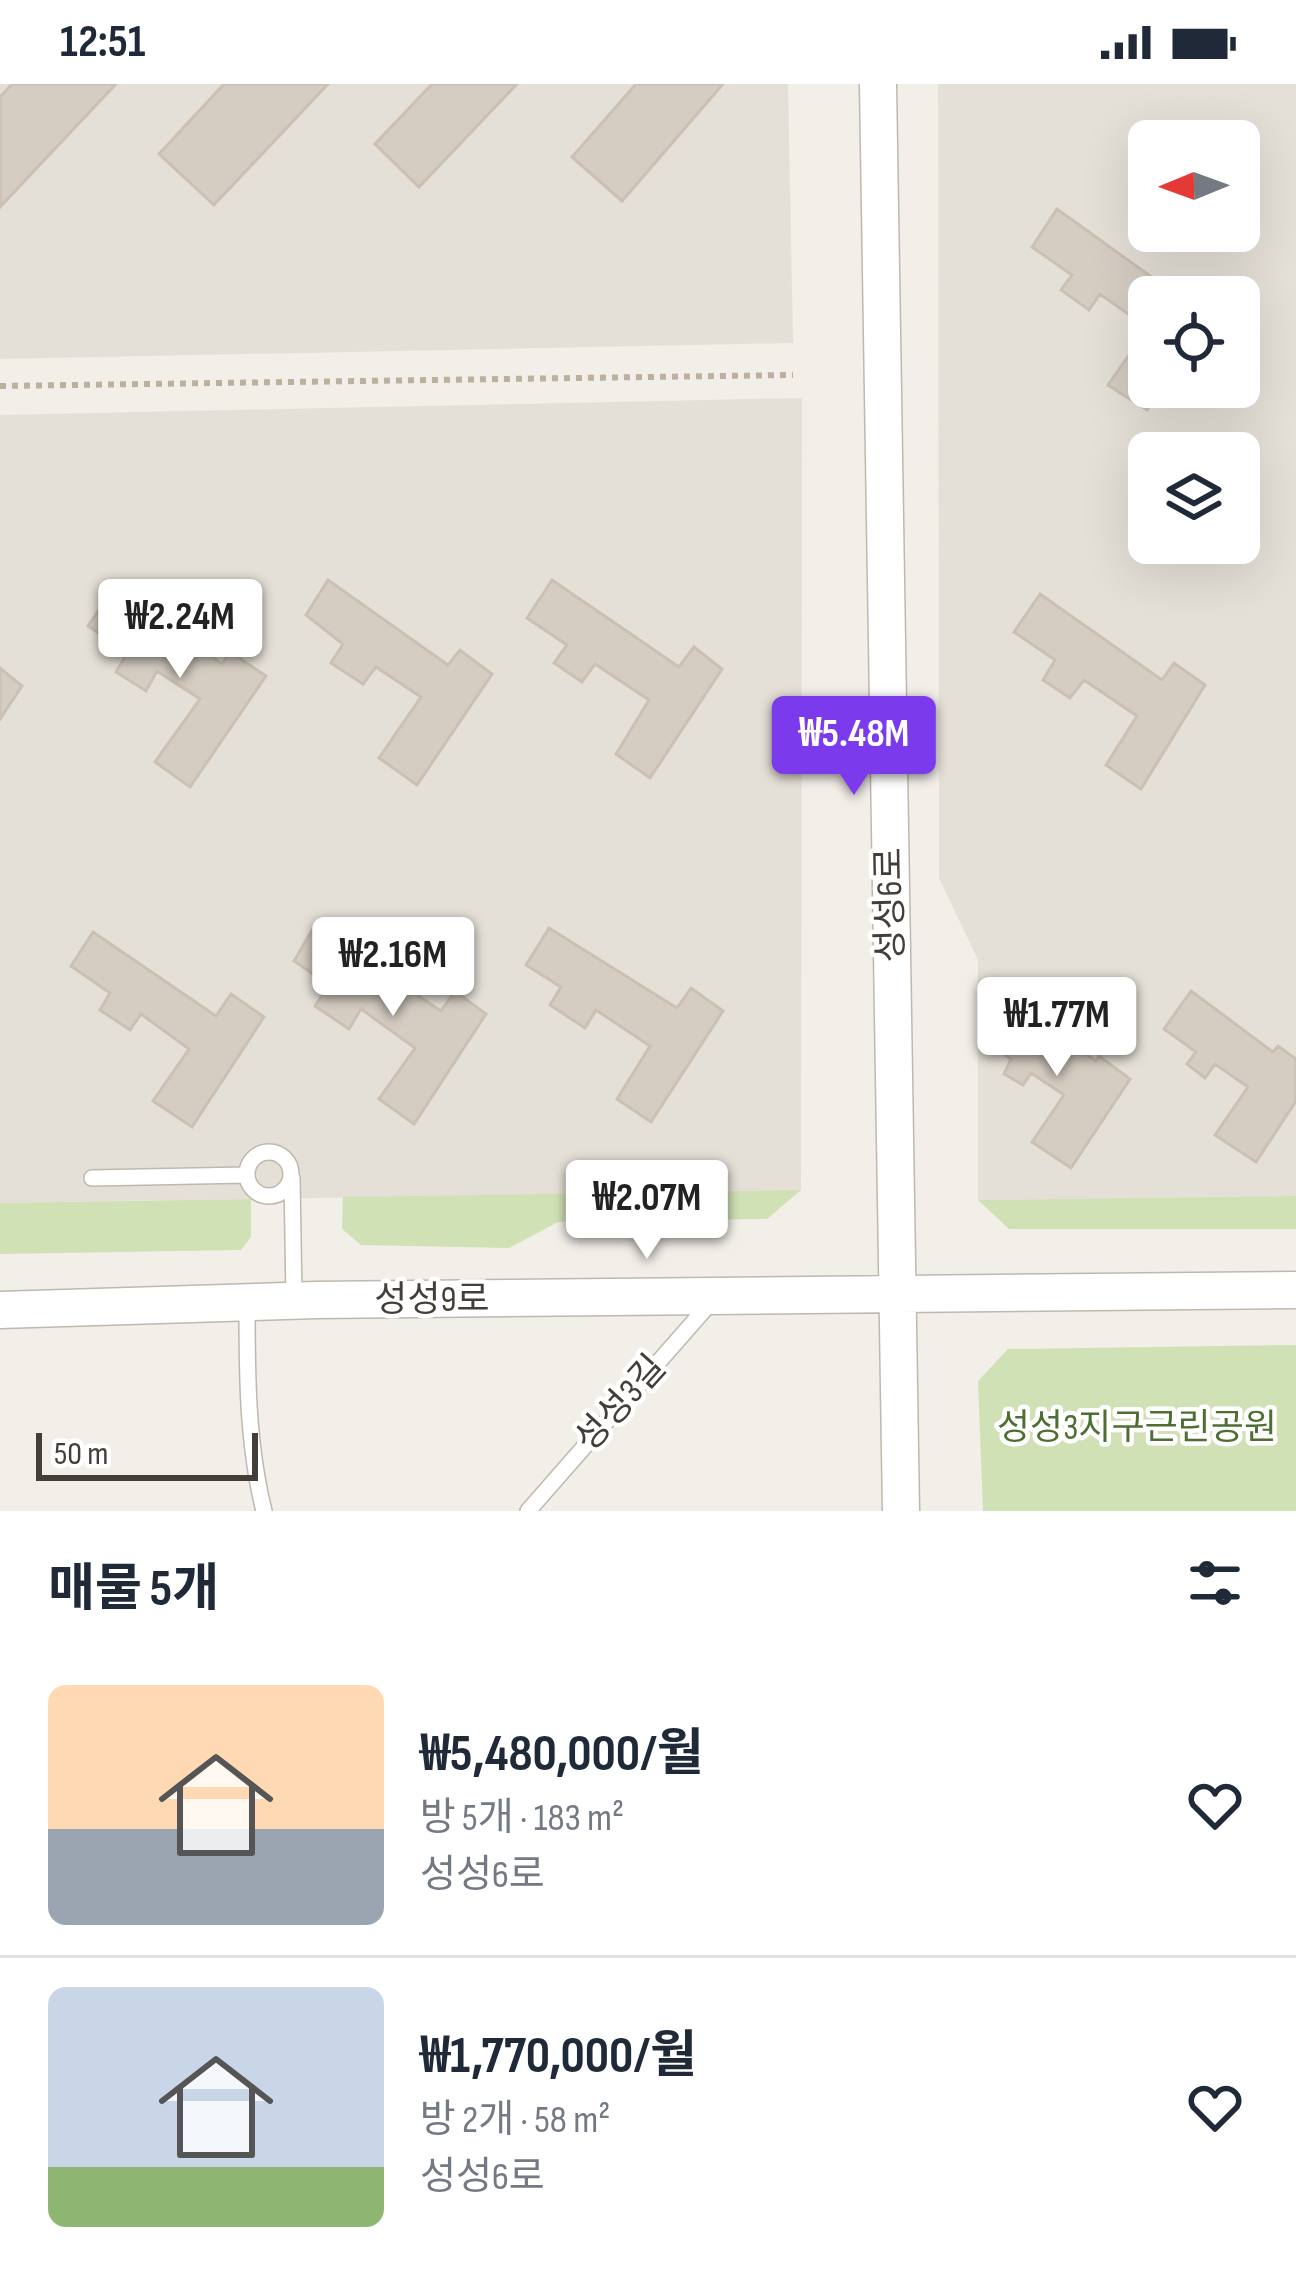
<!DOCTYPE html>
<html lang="ko">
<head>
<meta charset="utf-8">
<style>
	body { margin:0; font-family:"Sofia Sans Condensed","Noto Sans KR",sans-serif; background:#f6f6f7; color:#1f2937; height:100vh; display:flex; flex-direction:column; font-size:45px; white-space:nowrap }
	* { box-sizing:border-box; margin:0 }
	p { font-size:39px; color:#747a83 }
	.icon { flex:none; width:66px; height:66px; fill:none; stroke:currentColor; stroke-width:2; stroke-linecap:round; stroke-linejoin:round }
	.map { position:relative; height:1427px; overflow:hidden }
	.side { display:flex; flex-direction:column; background:#fff; flex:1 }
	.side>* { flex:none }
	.needle { width:78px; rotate:269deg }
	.tools { position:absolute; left:1128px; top:36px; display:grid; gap:24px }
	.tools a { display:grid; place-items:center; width:132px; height:132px; border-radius:18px; background:#fff; box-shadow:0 12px 48px #0002; font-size:60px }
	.scale { position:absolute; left:36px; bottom:30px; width:222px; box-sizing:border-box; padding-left:12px; border:6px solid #443e38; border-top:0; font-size:33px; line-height:42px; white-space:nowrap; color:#443e38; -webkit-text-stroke:9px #fff; paint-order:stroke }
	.price { position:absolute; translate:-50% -102px; padding:0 27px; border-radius:12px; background:#fff; color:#222; font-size:39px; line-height:78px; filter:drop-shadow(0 3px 6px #0008) }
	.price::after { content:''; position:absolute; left:50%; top:72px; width:36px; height:27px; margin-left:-18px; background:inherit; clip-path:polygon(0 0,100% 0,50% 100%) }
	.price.active { background:#7c3aed; color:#fff }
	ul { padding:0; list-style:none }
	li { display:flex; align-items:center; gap:36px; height:300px; padding:0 48px }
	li+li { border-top:3px solid #e0e1e3 }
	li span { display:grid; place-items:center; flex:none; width:336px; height:240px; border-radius:18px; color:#555 }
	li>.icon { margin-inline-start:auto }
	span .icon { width:144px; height:144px; fill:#fffc; stroke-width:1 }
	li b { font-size:51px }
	h2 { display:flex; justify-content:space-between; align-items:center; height:144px; padding:0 48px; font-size:51px }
	.status { display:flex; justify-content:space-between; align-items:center; height:84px; padding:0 60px; background:#fff; direction:ltr }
	.status svg { height:33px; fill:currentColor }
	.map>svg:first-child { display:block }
	.residential { fill:#e5e0d7; fill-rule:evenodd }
	.green { fill:#d1e1b6 }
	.building { fill:#d5ccc2; stroke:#ccc0b3; stroke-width:3 }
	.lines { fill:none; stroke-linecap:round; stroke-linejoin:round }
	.service-casing { stroke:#bfb8af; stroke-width:18 }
	.tertiary-casing { stroke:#bfb8af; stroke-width:39 }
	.path { stroke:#bcb09f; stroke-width:6; stroke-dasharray:6 6; stroke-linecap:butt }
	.service { stroke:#fff; stroke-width:15 }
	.tertiary { stroke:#fff; stroke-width:36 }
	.labels { text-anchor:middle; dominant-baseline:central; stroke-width:9; stroke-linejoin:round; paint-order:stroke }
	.street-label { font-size:36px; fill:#443e38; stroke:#fff }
	.park-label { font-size:36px; fill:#4d6f32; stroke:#fff }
</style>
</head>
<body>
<div class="status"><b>12:51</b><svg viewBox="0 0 49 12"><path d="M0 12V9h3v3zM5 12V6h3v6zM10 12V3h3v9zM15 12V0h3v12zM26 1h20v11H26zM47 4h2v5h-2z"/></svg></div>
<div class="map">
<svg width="1296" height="1427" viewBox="0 0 1296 1427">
	<rect width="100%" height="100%" fill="#f2eee8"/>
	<path class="residential" d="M0,0H788L793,259L0,275Z
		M938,0H1296V1112L978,1116V876L939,794ZM1149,57H1239V147H1149ZM1149,213H1239V303H1149ZM1149,369H1239V459H1149Z
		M802,314L801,1106L0,1119V331Z"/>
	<path class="green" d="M801,1106L767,1135L558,1138L509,1164L361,1161L342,1145L343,1113Z
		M1296,1112V1145H1009L978,1116Z
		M251,1115V1153L241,1166L0,1170V1119Z
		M1296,1261V1427H983L978,1297L1008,1265Z"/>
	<path class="building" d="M12,0H116L0,123V13Z
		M224,0H328L214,121L159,70Z
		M432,0H517L419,103L375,60Z
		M636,0H723L622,117L572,73Z
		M1057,125L1178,212L1189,198L1207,213H1149V303H1161L1147,326L1108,301L1148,244L1100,210L1089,226L1061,206L1072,191L1032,163Z
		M328,496L448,581L460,566L492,590L417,701L379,674L421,613L376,583L363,600L331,579L343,560L306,531Z
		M552,496L679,583L694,563L722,585L650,694L616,670L649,616L595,580L582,598L554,579L567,561L527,534Z
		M113,505L222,580L230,568L266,592L190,703L155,678L200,615L157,587L146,607L116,588L128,568L88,542Z
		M1040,510L1162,596L1174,579L1205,601L1141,705L1106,681L1137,632L1084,596L1070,614L1043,596L1055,576L1014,548Z
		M0,584L22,602L0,635Z
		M314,843L441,927L455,907L486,930L414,1040L379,1015L415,964L361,925L349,945L315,922L329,901L294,877Z
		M549,844L677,924L691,904L723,927L651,1038L617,1015L650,962L596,926L585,944L550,921L561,903L526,881Z
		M93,848L216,932L231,910L264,933L192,1043L153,1017L189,965L141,930L130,946L100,926L110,909L71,882Z
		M1191,907L1273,968L1278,962L1296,975V1017L1256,1078L1215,1051L1248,1003L1215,980L1205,994L1187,980L1196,968L1164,945Z
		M1006,913L1096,977L1099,972L1130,995L1071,1084L1032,1058L1064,1011L1031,989L1023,1001L1004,990L1011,975L981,954Z"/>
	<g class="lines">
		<defs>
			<path id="service" d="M247 1090a22 22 0 1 1 44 0a22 22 0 1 1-44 0Z
				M92,1094L247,1091
				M292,1094L294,1214
				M247,1218C247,1288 247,1359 264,1427
				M528,1427L712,1217"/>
			<path id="tertiary" d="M878,0L901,1427
				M0,1226L316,1216L1296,1206"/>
		</defs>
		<use href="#service" class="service-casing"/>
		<use href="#tertiary" class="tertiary-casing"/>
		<path class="path" d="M0,302L793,291"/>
		<use href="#service" class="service"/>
		<use href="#tertiary" class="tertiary"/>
	</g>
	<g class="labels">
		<g class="street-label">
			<text transform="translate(891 821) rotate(-91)">성성6로</text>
			<text x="432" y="1216">성성9로</text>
			<text transform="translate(621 1320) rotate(-48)">성성3길</text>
		</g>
		<g class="park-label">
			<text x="1137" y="1344">성성3지구근린공원</text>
		</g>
	</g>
</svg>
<div class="tools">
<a><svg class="needle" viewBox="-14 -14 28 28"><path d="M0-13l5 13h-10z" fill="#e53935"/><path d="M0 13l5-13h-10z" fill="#747a83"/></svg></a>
<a><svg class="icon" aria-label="locate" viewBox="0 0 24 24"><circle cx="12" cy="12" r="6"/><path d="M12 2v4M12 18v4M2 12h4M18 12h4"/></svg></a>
<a><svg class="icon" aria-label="layers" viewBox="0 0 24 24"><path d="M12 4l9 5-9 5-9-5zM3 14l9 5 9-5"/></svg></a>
</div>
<div class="scale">50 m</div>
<b class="price" style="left:180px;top:597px">₩2.24M</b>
<b class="price active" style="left:854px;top:714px">₩5.48M</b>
<b class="price" style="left:393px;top:935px">₩2.16M</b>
<b class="price" style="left:1057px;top:995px">₩1.77M</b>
<b class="price" style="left:647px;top:1178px">₩2.07M</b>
</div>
<section class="side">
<h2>매물 5개<svg class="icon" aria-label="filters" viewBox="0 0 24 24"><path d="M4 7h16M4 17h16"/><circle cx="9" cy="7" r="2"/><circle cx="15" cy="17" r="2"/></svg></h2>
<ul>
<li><span style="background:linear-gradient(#ffd9b3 60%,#9aa5b1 0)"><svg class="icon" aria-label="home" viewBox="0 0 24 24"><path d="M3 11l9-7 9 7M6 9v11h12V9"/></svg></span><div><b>₩5,480,000/월</b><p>방 5개 · 183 m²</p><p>성성6로</p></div><svg class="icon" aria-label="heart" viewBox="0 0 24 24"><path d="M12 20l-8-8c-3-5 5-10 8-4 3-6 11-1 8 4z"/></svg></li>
<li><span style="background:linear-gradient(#c9d6e8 75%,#8fb573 0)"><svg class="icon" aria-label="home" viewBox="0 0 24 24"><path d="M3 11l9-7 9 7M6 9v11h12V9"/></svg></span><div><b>₩1,770,000/월</b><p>방 2개 · 58 m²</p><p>성성6로</p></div><svg class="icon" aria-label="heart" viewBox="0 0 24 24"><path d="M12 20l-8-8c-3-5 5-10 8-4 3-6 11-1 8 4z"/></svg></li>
</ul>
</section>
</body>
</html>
